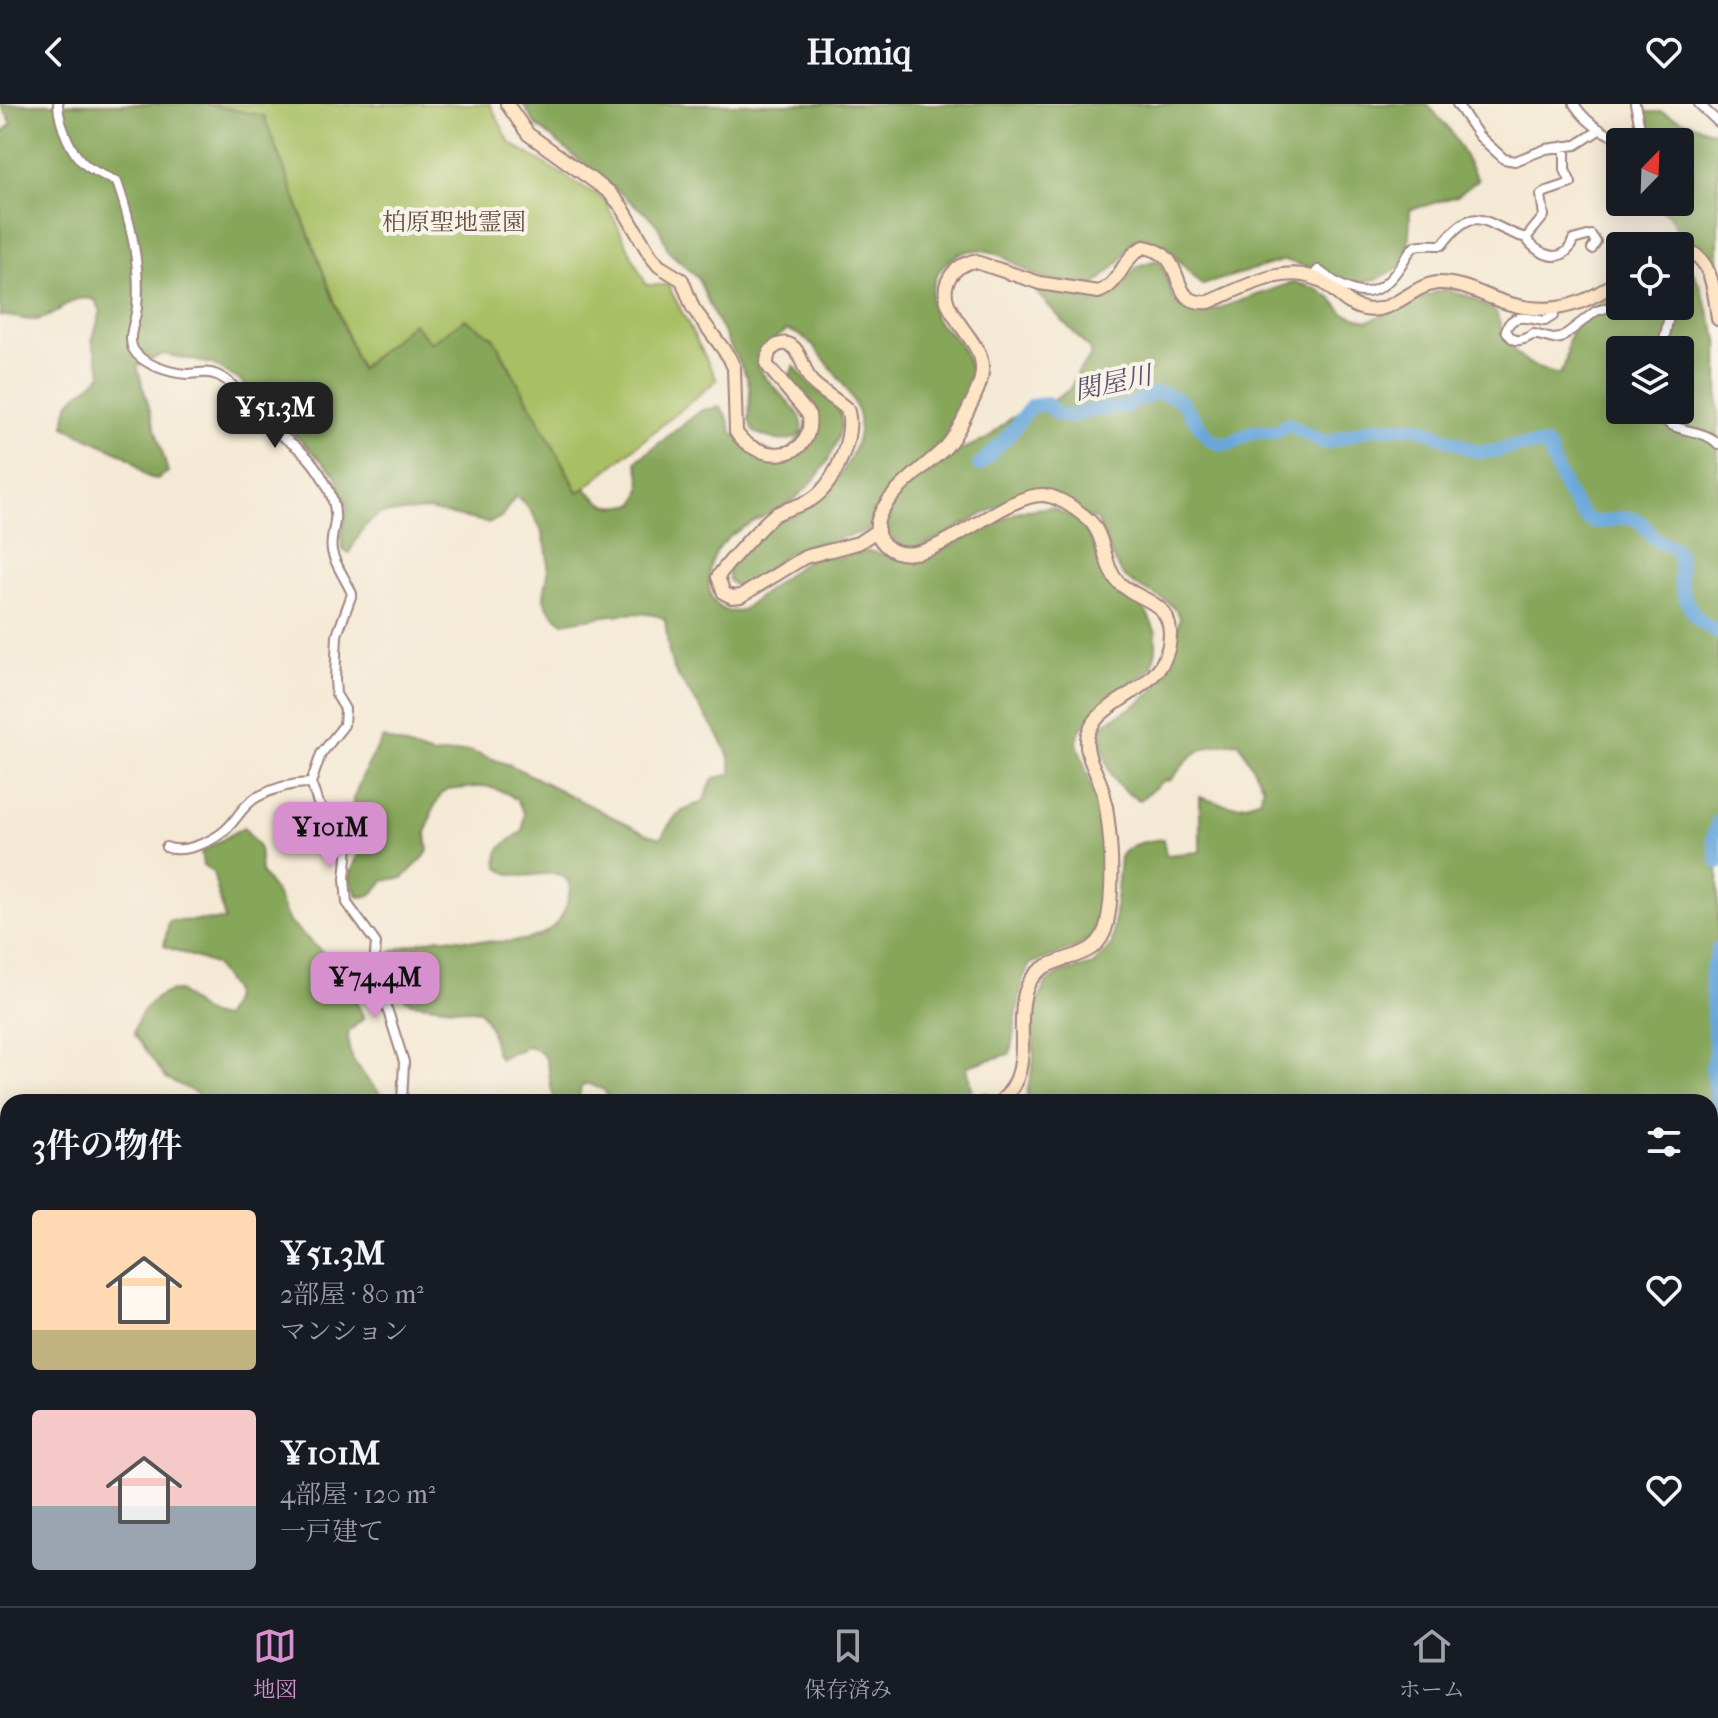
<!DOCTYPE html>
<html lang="ja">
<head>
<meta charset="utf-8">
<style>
	body { margin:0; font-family:"IM FELL French Canon","Noto Serif JP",serif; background:#242831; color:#f1f3f6; height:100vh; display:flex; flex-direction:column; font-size:30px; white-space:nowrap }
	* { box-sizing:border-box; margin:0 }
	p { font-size:26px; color:#9ea1a6 }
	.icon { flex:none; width:44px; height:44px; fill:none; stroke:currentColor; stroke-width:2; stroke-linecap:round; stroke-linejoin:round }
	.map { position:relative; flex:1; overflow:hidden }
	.sheet { position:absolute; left:0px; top:990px; width:1718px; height:512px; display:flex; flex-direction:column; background:#171b24; border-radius:24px 24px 0 0; box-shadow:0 4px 20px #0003 }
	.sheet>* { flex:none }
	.needle { width:52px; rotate:23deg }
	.tools { position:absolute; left:1606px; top:24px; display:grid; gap:16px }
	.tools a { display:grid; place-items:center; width:88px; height:88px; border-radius:8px; background:#171b24; box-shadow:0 4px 20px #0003; font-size:40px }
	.price { position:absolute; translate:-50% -68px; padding:0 18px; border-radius:16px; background:#d690ce; color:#111; font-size:26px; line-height:52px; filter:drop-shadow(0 2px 4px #0008) }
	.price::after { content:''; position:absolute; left:50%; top:48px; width:24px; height:18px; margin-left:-12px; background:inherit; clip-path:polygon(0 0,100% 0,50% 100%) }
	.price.on { background:#222; color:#fff }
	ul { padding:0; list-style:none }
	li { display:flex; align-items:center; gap:24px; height:200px; padding:0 32px }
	li span { display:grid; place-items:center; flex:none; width:224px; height:160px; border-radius:8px; color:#555 }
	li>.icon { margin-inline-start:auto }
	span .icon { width:96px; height:96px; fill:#fffc; stroke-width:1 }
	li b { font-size:34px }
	h2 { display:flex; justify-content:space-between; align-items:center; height:96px; padding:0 32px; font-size:34px }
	header { display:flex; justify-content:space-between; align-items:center; height:104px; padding:0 32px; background:#171b24; font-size:36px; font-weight:700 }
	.dock { display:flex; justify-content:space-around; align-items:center; height:112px; border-top:2px solid #363941; background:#171b24; font-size:22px; color:#9ea1a6 }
	.dock a { display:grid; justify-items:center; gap:4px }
	.dock .on { color:#d690ce }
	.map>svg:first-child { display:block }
	.green { fill:#a8bf64; stroke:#796f48; stroke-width:2 }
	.forest { fill:#86a65a; stroke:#686242; stroke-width:2; fill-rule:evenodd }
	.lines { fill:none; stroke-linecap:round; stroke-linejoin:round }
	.river { stroke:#69a7db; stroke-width:14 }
	.street-casing { stroke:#9f8480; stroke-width:12 }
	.secondary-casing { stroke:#9f8480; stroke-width:16 }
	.street { stroke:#fff; stroke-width:8 }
	.secondary { stroke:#fde5c5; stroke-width:12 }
	.labels { text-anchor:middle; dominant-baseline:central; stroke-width:8; stroke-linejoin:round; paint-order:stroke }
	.park-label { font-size:24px; fill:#664f3c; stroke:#f7f3e8 }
	.water-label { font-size:26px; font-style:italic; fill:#554f69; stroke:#f7f3e8 }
</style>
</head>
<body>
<header><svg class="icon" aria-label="back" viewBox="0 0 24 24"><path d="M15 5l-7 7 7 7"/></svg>Homiq<svg class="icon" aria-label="heart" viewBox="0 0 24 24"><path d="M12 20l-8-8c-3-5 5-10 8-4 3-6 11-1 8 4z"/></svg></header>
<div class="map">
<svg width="1718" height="1502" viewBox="0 0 1718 1502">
	<rect width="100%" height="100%" fill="#f7f3e8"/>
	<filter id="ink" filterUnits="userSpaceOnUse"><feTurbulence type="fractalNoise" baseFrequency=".0125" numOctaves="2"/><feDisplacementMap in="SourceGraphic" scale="16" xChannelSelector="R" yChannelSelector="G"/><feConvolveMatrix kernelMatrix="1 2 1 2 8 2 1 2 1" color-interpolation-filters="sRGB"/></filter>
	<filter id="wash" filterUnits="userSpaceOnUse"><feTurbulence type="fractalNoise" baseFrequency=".006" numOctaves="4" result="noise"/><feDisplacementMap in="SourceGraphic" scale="32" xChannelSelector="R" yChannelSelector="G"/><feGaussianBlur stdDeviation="1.8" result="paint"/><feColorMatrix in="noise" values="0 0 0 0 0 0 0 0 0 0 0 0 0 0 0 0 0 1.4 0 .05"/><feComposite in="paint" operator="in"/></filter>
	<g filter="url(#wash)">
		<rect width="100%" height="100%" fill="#f4e9d4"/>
		<path class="green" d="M206,0H490L510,39L605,96L646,181H668L717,276L579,389L493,233L431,240L413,220L360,265L264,12Z"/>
		<path class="forest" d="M0,0H206L264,12L360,265L413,219L431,239L465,215L493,233L578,388L585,384C604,402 607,406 635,400C644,386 641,373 636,357L702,306L720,303L727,313L733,330L783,354L813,317L789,273L794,262C801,270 807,279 815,285C827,295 845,304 841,323C835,350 819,373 799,391C771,416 709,424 709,475C709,484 709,492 715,499C722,507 732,510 742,506L808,455L826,452L838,454L868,447L904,455L932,451L1020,407L1051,403L1081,418L1088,428L1107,475L1140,501L1148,511L1156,528V546L1152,564L1096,607L1080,626L1077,639L1101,711L1104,759L1098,816L1092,833L1077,843L1030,860L1023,874L1010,950L967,962L972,991L988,989L991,996L931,998L896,989L891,992L888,998H611L604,986L587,979L581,982L578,998H557C542,975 560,953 528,942L500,955L496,949L490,923L480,907L411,899L401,891L385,870L386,851C396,844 431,834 443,834C483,835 552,853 567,799C569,792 572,782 567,776C553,759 523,783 499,764C492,744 508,738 523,727L524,709L517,696L506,689L486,682L447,686L442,689L433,705L426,729L428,747L424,753L403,774L385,776C377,784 371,796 358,792L349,775C354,760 363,742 359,726C357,721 352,715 352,709C350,691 374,649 383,634L432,651L469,647L510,661L644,729L661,734C674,711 678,707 703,698L713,675L731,670C737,645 686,589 674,565C667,551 667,530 665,515C639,502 591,515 563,519C555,511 545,504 544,493C544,485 548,475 548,467C549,440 539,409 516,392L501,413L490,419L428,406L379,410L364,423L349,449L343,446L341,433L347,403L335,370L287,323L263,310L253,292L241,277L212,260L163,250L137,262L168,368L157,375C140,372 144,368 133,357C121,346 83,335 65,322C64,287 85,292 102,269L92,237L101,207L95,196C70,187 57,216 33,216C22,216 12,211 0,212V31L12,19Z
			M523,0H1427L1450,26L1478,76L1457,92L1410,106L1408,158L1378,175L1339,181L1322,168L1285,156L1202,181L1167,144L1142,132L1132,138L1119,158L1095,181C1077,178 1058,178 1040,173C1025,169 1012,155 997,150C958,134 922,170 933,209C937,221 944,223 952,231C964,242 969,260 973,275L955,324L889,389L869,427L809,441L785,450L756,475L738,484L729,477L728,464C741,450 754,428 770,418C779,412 790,413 799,409C825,397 856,355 859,326C862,308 850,289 840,276C825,257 811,232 787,226L762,245C761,250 758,257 759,263C764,282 822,316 796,333C783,341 766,333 754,328L749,316L750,285L747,273L714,211L698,174L669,148L659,124L651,114L536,21Z
			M1642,8H1661L1718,30V164C1707,154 1692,146 1683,136C1676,128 1672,108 1660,106C1644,103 1625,117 1613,98L1620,83V98H1680V38H1645Z
			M1156,156L1161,159L1173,194L1188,205L1214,206L1294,178L1317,185L1332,195L1344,209L1368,217L1443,185L1468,192L1496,208C1509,246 1519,261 1559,271C1571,255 1564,245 1571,229C1579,210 1603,199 1620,188V202H1680V158L1688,159L1700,182L1718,236V1164L1710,1160V998H1022L1026,995L1034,955L1032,916L1045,880L1061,869L1093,861L1112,841L1120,753C1129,738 1147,738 1163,735L1166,751L1200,748V693C1225,701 1236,706 1260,695L1263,683L1239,638C1198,642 1196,645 1171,676L1163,677L1140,696C1130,692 1121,686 1115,677C1108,666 1098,634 1102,622C1114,612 1128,607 1140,598C1175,573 1173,551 1180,513C1171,492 1140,488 1125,473C1114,462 1103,430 1097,416L1026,388L919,444C903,445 897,438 886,427L893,397L900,387L918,378L957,347L987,335L1011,314L1054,296L1070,285L1078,268L1090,253V246L1034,186L1110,197L1138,162ZM1620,246H1680V306H1620Z
			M244,723L259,743L261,768L276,789L289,818L339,863L338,878L353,891L364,914L349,927C342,956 371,978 388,998H203L200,991L166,974L134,930C137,910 155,886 179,887C192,899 203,912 223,914L230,903L233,891L231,884L214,860L164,842L169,817L225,816L213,768L203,761L201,748Z
			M1710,1269L1718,1289V1490L1710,1493Z
			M90,1494H168L169,1502H90Z
			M593,1494H862L851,1502H594Z
			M903,1494H1589L1615,1502H905Z
			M1613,1494H1706C1676,1502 1642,1502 1613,1494Z"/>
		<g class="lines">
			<path class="river" d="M979,361L1010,330L1031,302L1047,300L1057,310L1069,313L1093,306L1125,303L1154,289L1166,290L1181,297L1209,335L1221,340L1231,339L1252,328H1275L1288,320L1325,339L1372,324L1419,323L1477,348L1496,347L1514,342L1546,341C1552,346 1550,350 1553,357C1559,371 1575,408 1588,415C1603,424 1616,411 1631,414C1646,417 1647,430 1658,437C1664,440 1670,441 1675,445C1684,454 1678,470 1681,481C1684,493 1693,512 1702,519C1707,523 1713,525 1718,529
				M1718,717L1713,733L1718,758
				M1718,844L1711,869L1715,949L1712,965L1718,1008
				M1710,1061L1718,1052
				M1710,1241L1718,1257"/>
		</g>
	</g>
	<g filter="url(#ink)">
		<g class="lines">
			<defs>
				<path id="street" d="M58,0C59,20 71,51 88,63C97,69 108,73 117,78C131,118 141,161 137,203C136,216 127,232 133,245C141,260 170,269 187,270C197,270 206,266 217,271C236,279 245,299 259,313C276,331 300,341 314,361C325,376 337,398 335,417C334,426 330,437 332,447C335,462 347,476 352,490L337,531L335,576L336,590L345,605L344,621L321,650L311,679L318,699L346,735L348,742L345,775L347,799L376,839L374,863L404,958L402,998
					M1457,0L1479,32L1504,55L1515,57L1546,45L1576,41L1598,27
					M1574,0C1587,20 1617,43 1642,32L1635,0
					M1699,0L1718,18
					M1526,134L1544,112L1541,91L1545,88L1571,79L1565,66V42
					M1312,173L1318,166C1352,192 1375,201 1401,161C1405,155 1409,145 1416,142C1423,140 1434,141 1442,141C1477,95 1483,122 1526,134C1537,151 1565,163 1573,136L1591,131L1596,138L1592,145
					M1659,202L1669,212L1662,246
					M1556,205L1553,212L1545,217C1530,215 1512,207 1506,226C1513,241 1522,237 1534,230L1553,235L1561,234L1596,207L1610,203L1642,202
					M1659,306C1665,331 1702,322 1718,340
					M166,743C182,750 209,739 223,728C236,718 241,702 257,693C274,684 293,679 311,679
					M0,1181L8,1179
					M0,1236L8,1226
					M0,1271L8,1294
					M895,1494L897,1502
					M301,1502L306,1494"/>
				<path id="secondary" d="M507,0L528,30L609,88L622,103L650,151L659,162L682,176L693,204L729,253L734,264L736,328C754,358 815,361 809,311L767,261C767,252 769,245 778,241C800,232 802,267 812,278C822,288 836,295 847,305C856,328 836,378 815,393C804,402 788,403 776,410C767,415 723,464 718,473L724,489L732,493L741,492L805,453L858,439L878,426
					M1680,143C1713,152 1714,187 1718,215
					M1000,998C1035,968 1015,927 1025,889C1038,841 1097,868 1107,819C1115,781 1111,729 1104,691C1100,671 1082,651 1088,630C1100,591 1170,589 1170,529C1169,495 1137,497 1118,478C1102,460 1106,431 1088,415C1076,405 1058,392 1043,391C998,390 922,477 885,441C852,410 928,362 946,343C958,330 964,313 972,298C978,285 985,271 981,255C974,229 929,199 952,170C957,163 964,160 973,157L1040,179L1098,188C1121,181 1122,152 1144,143C1192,151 1164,202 1209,198C1243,184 1289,156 1324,179C1337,188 1348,202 1364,205C1392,211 1411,182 1437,179C1455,178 1473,186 1490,193C1539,213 1577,208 1620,175
					M560,1502L563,1494"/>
			</defs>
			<use href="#street" class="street-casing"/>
			<use href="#secondary" class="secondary-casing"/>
			<use href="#street" class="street"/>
			<use href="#secondary" class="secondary"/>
		</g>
	</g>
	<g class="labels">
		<g class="park-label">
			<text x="454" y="118">柏原聖地霊園</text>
		</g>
		<g class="water-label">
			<text transform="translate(1113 279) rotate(-12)">関屋川</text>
		</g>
	</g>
</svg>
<div class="tools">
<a><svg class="needle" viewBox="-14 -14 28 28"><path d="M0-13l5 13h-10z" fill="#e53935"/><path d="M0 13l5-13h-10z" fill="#9ea1a6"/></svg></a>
<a><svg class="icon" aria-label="locate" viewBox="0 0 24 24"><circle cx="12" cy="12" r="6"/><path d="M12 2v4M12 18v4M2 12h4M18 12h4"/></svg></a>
<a><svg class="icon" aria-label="layers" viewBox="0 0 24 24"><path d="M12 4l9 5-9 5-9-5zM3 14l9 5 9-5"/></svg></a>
</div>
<b class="price on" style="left:275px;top:346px">¥51.3M</b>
<b class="price" style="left:330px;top:766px">¥101M</b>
<b class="price" style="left:375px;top:916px">¥74.4M</b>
<section class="sheet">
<h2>3件の物件<svg class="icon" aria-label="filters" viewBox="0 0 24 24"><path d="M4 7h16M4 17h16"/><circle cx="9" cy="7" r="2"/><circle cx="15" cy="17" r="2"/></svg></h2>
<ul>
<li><span style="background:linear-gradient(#ffd9b3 75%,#c2b280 0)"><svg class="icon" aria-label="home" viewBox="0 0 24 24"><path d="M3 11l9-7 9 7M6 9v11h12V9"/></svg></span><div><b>¥51.3M</b><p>2部屋 · 80 m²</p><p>マンション</p></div><svg class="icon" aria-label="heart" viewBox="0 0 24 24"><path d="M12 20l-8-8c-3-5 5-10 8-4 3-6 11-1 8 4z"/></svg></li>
<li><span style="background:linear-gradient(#f6c9c9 60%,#9aa5b1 0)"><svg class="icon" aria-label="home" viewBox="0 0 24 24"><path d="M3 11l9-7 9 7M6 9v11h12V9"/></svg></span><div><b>¥101M</b><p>4部屋 · 120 m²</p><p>一戸建て</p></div><svg class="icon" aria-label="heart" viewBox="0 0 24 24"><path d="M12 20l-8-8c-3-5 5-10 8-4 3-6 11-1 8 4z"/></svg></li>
</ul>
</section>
</div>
<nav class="dock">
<a class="on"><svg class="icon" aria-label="map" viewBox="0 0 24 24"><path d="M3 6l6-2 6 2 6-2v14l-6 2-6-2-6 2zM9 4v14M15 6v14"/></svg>地図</a>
<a><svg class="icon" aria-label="saved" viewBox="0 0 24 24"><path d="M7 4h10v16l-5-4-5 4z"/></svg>保存済み</a>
<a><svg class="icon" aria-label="home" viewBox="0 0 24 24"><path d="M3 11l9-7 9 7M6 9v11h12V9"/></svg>ホーム</a>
</nav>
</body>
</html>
